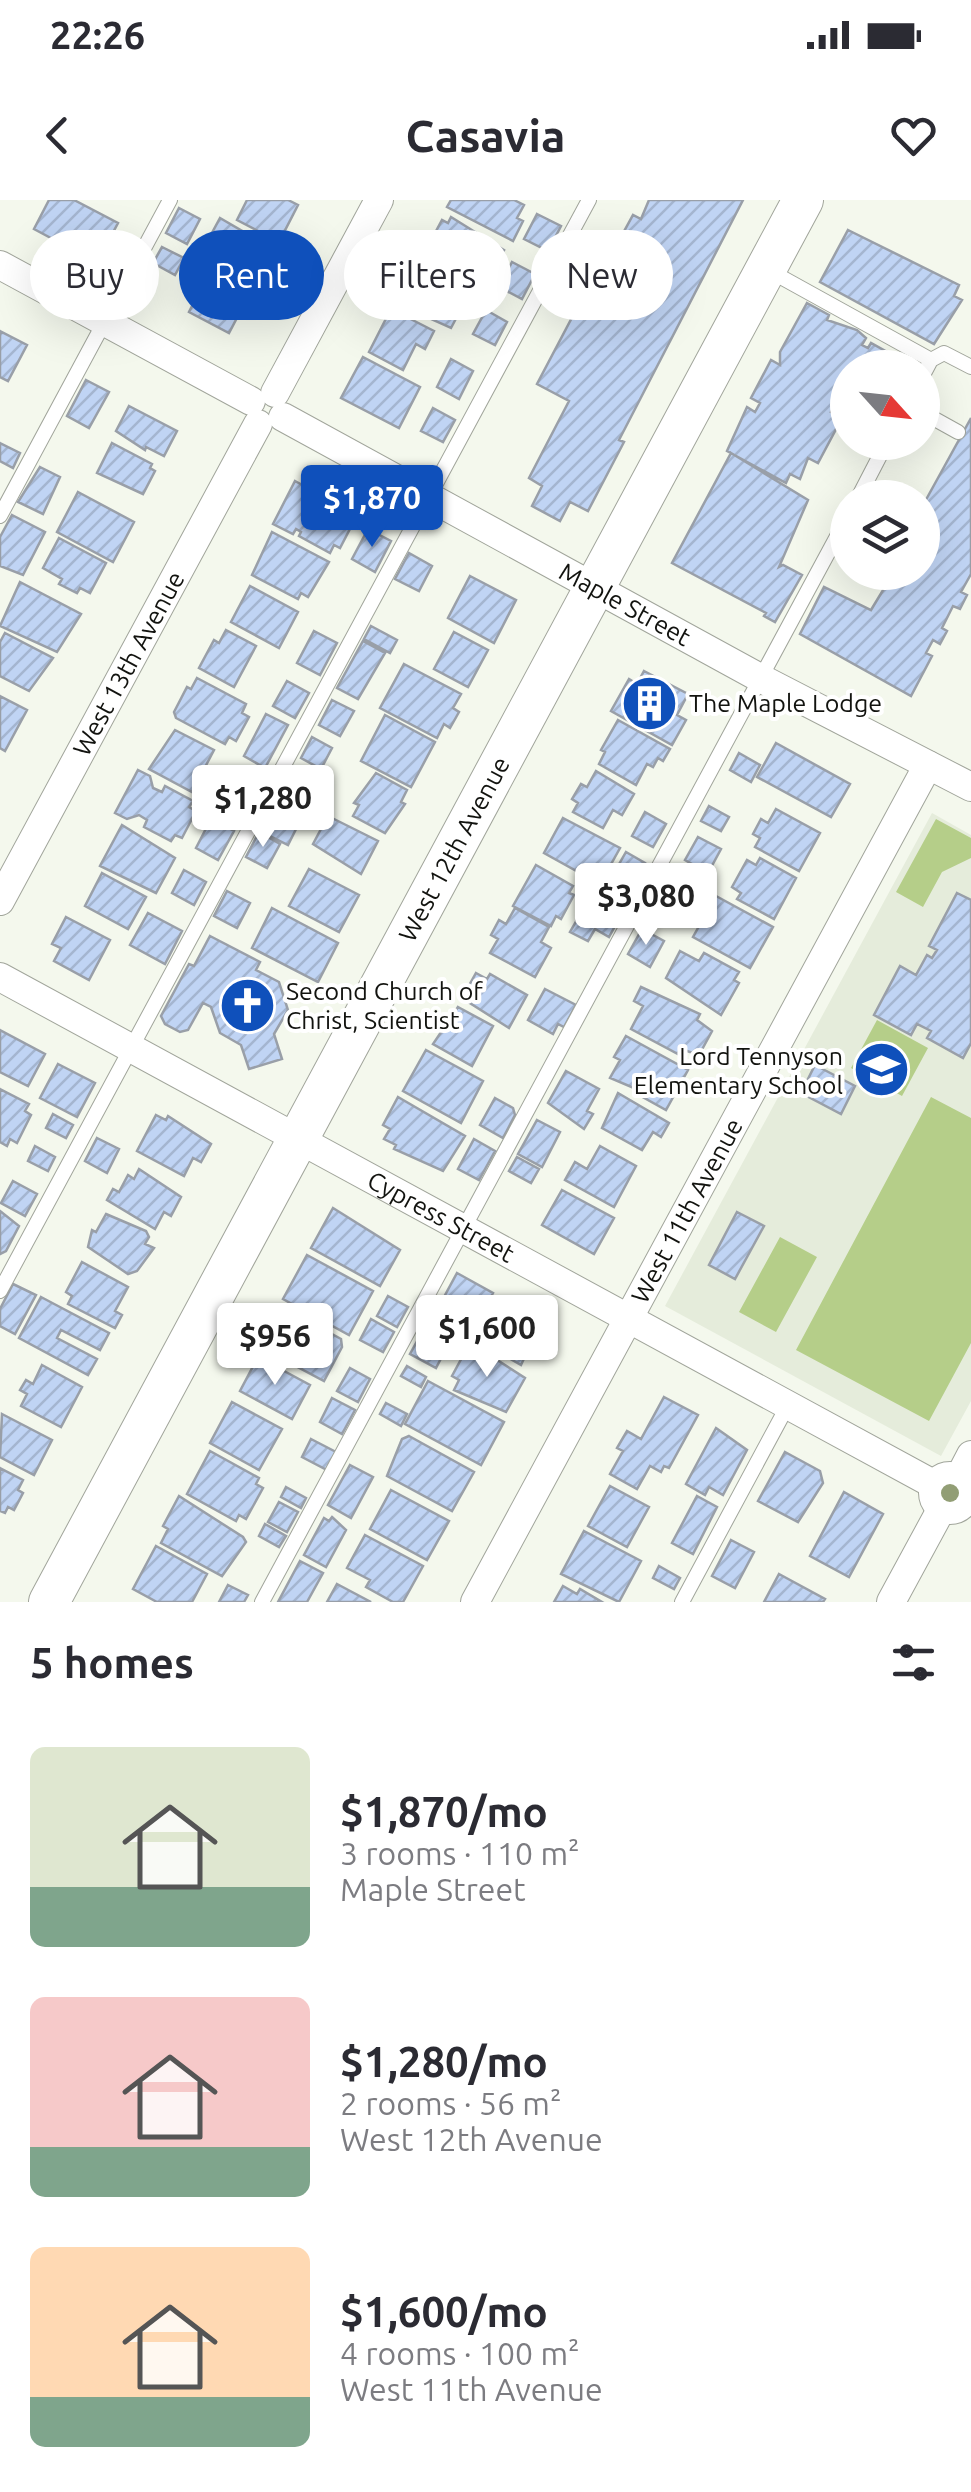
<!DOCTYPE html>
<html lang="en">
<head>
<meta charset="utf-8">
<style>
	body { margin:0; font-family:Ubuntu,sans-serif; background:#f7f7f7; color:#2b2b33; height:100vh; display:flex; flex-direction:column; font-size:38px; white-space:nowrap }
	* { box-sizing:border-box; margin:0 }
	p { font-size:32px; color:#7c7c81 }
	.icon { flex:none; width:55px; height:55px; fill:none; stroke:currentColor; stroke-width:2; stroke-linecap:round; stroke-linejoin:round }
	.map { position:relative; height:1402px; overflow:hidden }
	.details { display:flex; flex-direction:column; background:#fff; flex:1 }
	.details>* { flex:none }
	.guide { position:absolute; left:30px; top:30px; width:912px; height:90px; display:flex; gap:20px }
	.needle { width:65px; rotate:117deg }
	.tools { position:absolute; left:830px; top:150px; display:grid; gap:20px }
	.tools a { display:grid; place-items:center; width:110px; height:110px; border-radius:50%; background:#fff; box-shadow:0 10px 40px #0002; font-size:50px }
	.price { position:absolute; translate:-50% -85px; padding:0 22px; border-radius:10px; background:#fff; color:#222; font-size:32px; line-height:65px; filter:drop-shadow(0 2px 5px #0008) }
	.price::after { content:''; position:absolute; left:50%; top:60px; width:30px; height:22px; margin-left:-15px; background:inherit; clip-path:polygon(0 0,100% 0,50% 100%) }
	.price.on { background:#0f50bb; color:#fff }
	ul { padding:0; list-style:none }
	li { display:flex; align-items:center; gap:30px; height:250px; padding:0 30px }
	li span { display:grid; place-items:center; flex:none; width:280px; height:200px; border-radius:15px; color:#555 }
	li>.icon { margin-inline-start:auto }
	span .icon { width:120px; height:120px; fill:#fffc; stroke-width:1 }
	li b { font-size:42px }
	h2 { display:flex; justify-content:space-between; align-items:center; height:120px; padding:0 30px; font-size:42px }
	.tag { padding:0 35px; border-radius:45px; background:#fff; box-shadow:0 10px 40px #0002; font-size:35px; line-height:90px }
	.tag.on { background:#0f50bb; color:#fff }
	.status { display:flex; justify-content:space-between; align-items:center; height:70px; padding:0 50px; background:#fff; direction:ltr }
	.status svg { height:28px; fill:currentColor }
	header { display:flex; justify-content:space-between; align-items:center; height:130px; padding:0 30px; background:#fff; font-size:45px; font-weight:600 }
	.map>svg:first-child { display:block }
	.built { fill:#e5ecdb }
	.park { fill:#b5ce89 }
	.building { fill:url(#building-hatch); stroke:#999fa8; stroke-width:2.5 }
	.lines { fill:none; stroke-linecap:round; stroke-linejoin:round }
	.lane-casing { stroke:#a1a59b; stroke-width:16 }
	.street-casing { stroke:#a1a59b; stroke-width:30 }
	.secondary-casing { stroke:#a1a59b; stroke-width:42 }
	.lane { stroke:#fff; stroke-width:14 }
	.street { stroke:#fff; stroke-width:28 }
	.secondary { stroke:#fff; stroke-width:40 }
	.tree { fill:#929e75 }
	.labels { text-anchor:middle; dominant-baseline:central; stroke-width:8; stroke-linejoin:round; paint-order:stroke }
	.street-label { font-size:25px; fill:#12130f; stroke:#fff }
	.poi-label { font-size:25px; fill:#12130f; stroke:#fff; text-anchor:start }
</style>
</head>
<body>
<div class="status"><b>22:26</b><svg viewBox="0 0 49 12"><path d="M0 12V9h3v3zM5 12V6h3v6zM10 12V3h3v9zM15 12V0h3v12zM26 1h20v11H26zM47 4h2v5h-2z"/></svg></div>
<header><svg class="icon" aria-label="back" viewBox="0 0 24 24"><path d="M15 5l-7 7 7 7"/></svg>Casavia<svg class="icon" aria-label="heart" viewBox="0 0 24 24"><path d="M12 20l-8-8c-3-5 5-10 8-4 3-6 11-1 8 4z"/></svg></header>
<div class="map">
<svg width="971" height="1402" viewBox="0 0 971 1402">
	<defs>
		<pattern id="building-hatch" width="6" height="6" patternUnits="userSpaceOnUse" patternTransform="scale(2.5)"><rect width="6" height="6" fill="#c0d4f4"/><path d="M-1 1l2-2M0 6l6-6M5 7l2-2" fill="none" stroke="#a4b5d0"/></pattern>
	</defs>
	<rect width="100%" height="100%" fill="#f4f8ed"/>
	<path class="built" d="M932,613L971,635V1201L941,1256L665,1106Z"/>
	<path class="park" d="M936,619L971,638V658L942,672L923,707L896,692Z
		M877,820L928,848L902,896L851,868Z
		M931,897L971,918V1143L929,1221L796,1150Z
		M780,1037L817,1057L776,1132L739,1112Z"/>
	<path class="building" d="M49,0H74L118,23L101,55L92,50L88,58L69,48L73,40L67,37L64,45L34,29Z
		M247,0H288L298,5L279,42L237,20Z
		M451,0H514L524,5L517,18L523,21L513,41L447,7Z
		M649,0H743L619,240L624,242L588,311L570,302L560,321L532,306L542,286L529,278L569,201L537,184L586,91L594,95L613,59L619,62L630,41L621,37L633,15L641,19Z
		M179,8L200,19L187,44L166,33Z
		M537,14L561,26L548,51L524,39Z
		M451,17L504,50L482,82L472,77L470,81L429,60L432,53L426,50L442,20L448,23Z
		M220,18L273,49L254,86L199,57Z
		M848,30L959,85L954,96L962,100L934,144L820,82Z
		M162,47L184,58L175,75L153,63Z
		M415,60L455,81L453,86L469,94L451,128L393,102Z
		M512,62L535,74L522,99L499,87Z
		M210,71L250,93L229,133L189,112Z
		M807,103L829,115L827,120L857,130L866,138L862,145L868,148L871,143L912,166L848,168V195L843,192L831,212L842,218L818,263L808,258L800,279L790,274L786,283L727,251L747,207L755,212L760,203L751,198L771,160L780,165V152Z
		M391,109L434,131L425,149L416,144L403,170L369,152Z
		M486,110L507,122L495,145L473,134Z
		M0,131L27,145L8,181L0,177Z
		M363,157L420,187L399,228L341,198Z
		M451,159L473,171L459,199L437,187Z
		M86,180L109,192L89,228L67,216Z
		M129,206L177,231L164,256L146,247L145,250L116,231Z
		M433,208L455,220L443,242L421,231Z
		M971,218V374L961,392L967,395L960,409L953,406L942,428L947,431L940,444L933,440L926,453L932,456L911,496L800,434L824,387L871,410L894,372H922V307Z
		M0,243L20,253L13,268L0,261Z
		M112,243L152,264L150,268L155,271L143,294L97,273Z
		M731,253L808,300L779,367L783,365L802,375L775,422L764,416L766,413L672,363Z
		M40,267L60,277L43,314L18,302Z
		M295,281L315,292L312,298L318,301L320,296L351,312L347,320L353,323L340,348L334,345L330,353L299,336L301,332L296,329L293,334L273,324Z
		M78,292L134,322L113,362L57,332Z
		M12,315L45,332L23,375L0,366V337Z
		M368,329L391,341L375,372L352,359Z
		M272,332L329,362L308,397L301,393L298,399L252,375Z
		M59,338L106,363L90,393L80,388L77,393L59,384L62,379L43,368Z
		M409,353L432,366L419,391L395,379Z
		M470,376L516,400L494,443L448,418Z
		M20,382L81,414L57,452L0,426Z
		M250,386L298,412L279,448L231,422Z
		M371,426L397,440L390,453L364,439Z
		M226,430L256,446L234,487L199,468L214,440L219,443Z
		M314,431L337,443L320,475L297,463Z
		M454,432L488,450L468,487L434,469Z
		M5,433L53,458L29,491L0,476V442Z
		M363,441L385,453L358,499L337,488Z
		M404,464L461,494L453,508L459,512L450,528L444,524L437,538L380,508Z
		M644,471L688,494L677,515L686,520L672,545L611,511L629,479L637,484Z
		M197,478L246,504L242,513L249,517L236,541L229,537L225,544L176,518L174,512L187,487L191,489Z
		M287,481L309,493L295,518L273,506Z
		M0,496L27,510L5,551L0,548Z
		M332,500L354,511L340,536L319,525Z
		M266,514L288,525L265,568L244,556Z
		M385,515L435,542L411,587L361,561Z
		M618,520L670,549L663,561L658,558L653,567L647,564L636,585L599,564L605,552L601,550Z
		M175,530L214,550L192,592L149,569Z
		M312,537L332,548L321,569L301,558Z
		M776,543L850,584L831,617L757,577Z
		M739,553L760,565L751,582L730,570Z
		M138,570L150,576L153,588L162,592L165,586L193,601L189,607L196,611L182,638L175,635L171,641L144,627L147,620L139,615L127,619L115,613Z
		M596,571L634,594L622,615L613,610L603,628L573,612L578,603L572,599L581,584L587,587Z
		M376,573L407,590L401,602L405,604L385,633L353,616L359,605L354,603Z
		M230,587L249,598L238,619L219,609Z
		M709,606L729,617L721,631L701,621Z
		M776,609L820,633L799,671L755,647L760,638L753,634L761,619L768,623Z
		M274,610L299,623L288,645L262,632Z
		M645,612L666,624L653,647L632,636Z
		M328,616L378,641L361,674L313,644Z
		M563,618L620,648L600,684L544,653Z
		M211,619L234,631L218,660L196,648Z
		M122,625L175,658L156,693L100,666Z
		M259,632L280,644L267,668L246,657Z
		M698,637L721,649L708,673L685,660Z
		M626,652L645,663L638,677L618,666Z
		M760,658L796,678L774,719L737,699L741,693L732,687L747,660L756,665Z
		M536,665L573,686L569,693L574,695L561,719L556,716L551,726L513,706Z
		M309,669L359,695L339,732L289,706Z
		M184,670L206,682L194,705L172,693Z
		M102,673L146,697L128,729L85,706Z
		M227,691L250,703L237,728L214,716Z
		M593,692L610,701L606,709L620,717L609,737L595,729L588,741L570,732Z
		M957,693L971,700V843L963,858L927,838L931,831L917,824L911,835L874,815L900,766L916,775L927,755L932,758L937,750L929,746Z
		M716,696L773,727L750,768L693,737Z
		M272,708L338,743L318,782L252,748Z
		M515,708L549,727L541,742L551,748L535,777L490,753L498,739L491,735L499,720L506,724Z
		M148,713L182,731L165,764L130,745Z
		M66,717L110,740L89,780L54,761L61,748L52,744Z
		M642,729L664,741L650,767L628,754Z
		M210,736L260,762L256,770L279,782L288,810L274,834L282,859L249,869L241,845L220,833L211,807L203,803L188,830L180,832L165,824L161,816L189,764L194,766Z
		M680,751L699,761L704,753L739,772L734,780L739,783L721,815L666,778Z
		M476,773L487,779L490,774L527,795L509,828L462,798Z
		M641,787L700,814L697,820L712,831L699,855L681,849L678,854L631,829L643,806L634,801Z
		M545,789L576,805L564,827L558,824L553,834L528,820Z
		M458,807L493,826L472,866L433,844Z
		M0,830L45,854L28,886L0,872Z
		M626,836L688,870L666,910L639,895L641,891L610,878L620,860L614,857Z
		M426,850L483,881L461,923L403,891Z
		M58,864L95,883L77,917L40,898Z
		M815,865L855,886L841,914L801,893Z
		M566,871L599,889L587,911L593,914L584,929L548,903Z
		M0,889L29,904L25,911L31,915L17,943L10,939L7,946L0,942Z
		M618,893L669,923L661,937L653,932L642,950L602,928Z
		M398,897L465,936L443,971L394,949L396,945L384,939L390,929L383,925Z
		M495,898L513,908L515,915L503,938L480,925Z
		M53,914L73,925L66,938L46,928Z
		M156,915L166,920L168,916L211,944L201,962L193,958L184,976L137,951Z
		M537,920L560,932L542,967L518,954Z
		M97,938L119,949L107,973L85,961Z
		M474,939L495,951L479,980L458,969Z
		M35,946L55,957L48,971L28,961Z
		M600,946L636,966L614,1007L565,980L575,962L587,969Z
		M517,957L539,969L531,983L509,971Z
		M139,969L181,997L171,1016L164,1012L155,1029L107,1000L113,989L119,992L128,975L134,979Z
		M13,981L37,994L25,1016L1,1003Z
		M562,990L614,1018L594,1054L542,1025Z
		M333,1008L400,1050L380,1086L311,1048Z
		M0,1011L19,1026L6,1051L0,1054Z
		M737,1012L764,1026L735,1079L709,1065Z
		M106,1014L146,1031L149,1037L145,1044L154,1048L137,1071L128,1074L88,1047L92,1030L96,1032Z
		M307,1055L373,1091L349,1135L283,1099Z
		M82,1062L128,1087L115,1111L122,1115L115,1128L68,1104L72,1096L66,1092Z
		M457,1073L493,1093L473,1129L437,1110Z
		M13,1084L36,1095L15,1134L0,1126V1109Z
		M388,1096L408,1107L397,1127L377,1116Z
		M41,1097L109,1133L100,1150L61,1130L57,1138L97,1159L88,1175L19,1138Z
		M512,1104L544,1121L537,1135L543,1138L533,1156L527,1152L521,1165L489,1147L495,1136L489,1133L503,1109L508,1112Z
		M281,1106L341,1139L342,1147L324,1181L275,1155L278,1150L273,1148L283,1130L272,1124Z
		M371,1119L394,1132L383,1152L360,1140Z
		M425,1127L450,1141L436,1168L410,1154Z
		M477,1147L525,1178L506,1212L454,1190L459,1180L452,1176L465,1152L472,1156Z
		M258,1157L310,1185L292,1219L240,1191Z
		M42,1165L82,1187L61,1227L21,1206L27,1194L20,1190L26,1180L33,1184Z
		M407,1166L426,1177L421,1187L401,1176Z
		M350,1168L370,1179L358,1202L337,1191Z
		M428,1181L504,1222L481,1265L405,1224Z
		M664,1197L698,1215L669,1268L664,1266L661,1272L650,1266L637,1289L610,1274L623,1251L617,1248L627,1231L641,1239Z
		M332,1198L355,1210L342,1234L320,1222Z
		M232,1202L282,1229L259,1270L210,1243Z
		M386,1203L407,1214L401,1226L380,1214Z
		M2,1214L52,1240L34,1275L0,1257Z
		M716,1228L747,1250L723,1295L709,1287L705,1295L686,1284Z
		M409,1236L474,1272L452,1311L387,1276L402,1239Z
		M311,1239L336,1252L327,1270L302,1257Z
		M210,1251L259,1278L256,1284L263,1288L246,1319L239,1315L236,1321L187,1294Z
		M785,1252L820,1271L823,1283L798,1322L758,1301Z
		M350,1265L373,1277L351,1318L328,1305Z
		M0,1268L23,1280L18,1290L23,1293L14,1310L8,1307L5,1313L0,1311Z
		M610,1286L649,1307L627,1347L588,1326Z
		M286,1287L306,1298L301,1308L281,1297Z
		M391,1290L449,1321L427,1360L370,1329Z
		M844,1292L883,1314L849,1377L810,1356Z
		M179,1296L243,1337L246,1342L222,1376L161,1343L168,1329L163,1326Z
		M697,1296L717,1307L693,1354L672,1343Z
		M279,1302L298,1312L287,1332L268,1322Z
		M332,1317L346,1330L326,1367L304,1355L324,1318L329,1321Z
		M265,1324L286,1336L279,1347L259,1336Z
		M584,1331L641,1361L619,1402L561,1374Z
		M365,1335L423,1366L403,1402H393L366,1387L370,1380L347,1368Z
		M731,1340L754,1352L735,1388L712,1376Z
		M156,1346L207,1374L192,1402H157L133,1389Z
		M300,1361L323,1373L307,1402H278Z
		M659,1366L680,1378L674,1389L653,1378Z
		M779,1374L825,1399L823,1402H764Z
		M337,1384L371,1402H327Z
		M228,1385L248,1395L244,1402H219Z
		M563,1386L577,1394L580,1389L602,1402H554Z"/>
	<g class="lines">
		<defs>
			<path id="lane" d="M770,71L931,160
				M922,177L931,160L944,153L971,167
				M922,212L958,232
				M858,298L887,242
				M0,316L170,0
				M0,1091L589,0
				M262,1402L848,316
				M682,1402L788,1205"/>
			<g id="street">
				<path d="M0,65L251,201"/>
				<path d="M275,193L379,0"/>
				<path id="s1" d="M283,217L760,478L971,587"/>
				<path id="s2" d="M0,701L258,224"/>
				<path id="s3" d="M0,777L935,1285"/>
				<circle cx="950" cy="1293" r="17"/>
				<path d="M959,1278L971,1255"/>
				<path id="s4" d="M475,1402L928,565"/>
				<path d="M891,1402L942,1308"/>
			</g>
			<g id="secondary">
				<path id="s5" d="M49,1402L803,0"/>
			</g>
		</defs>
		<use href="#lane" class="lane-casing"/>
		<use href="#street" class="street-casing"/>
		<use href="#secondary" class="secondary-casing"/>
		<use href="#lane" class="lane"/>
		<use href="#street" class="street"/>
		<use href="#secondary" class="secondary"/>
	</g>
	<circle class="tree" cx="950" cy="1293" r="9"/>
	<defs>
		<symbol id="building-disc" viewBox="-11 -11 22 22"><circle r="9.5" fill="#0f50bb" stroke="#fff"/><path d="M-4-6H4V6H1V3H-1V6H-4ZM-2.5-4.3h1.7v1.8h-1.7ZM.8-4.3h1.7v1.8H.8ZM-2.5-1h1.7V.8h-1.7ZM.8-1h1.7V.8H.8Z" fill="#fff"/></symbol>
		<symbol id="church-disc" viewBox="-11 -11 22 22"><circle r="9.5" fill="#0f50bb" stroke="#fff"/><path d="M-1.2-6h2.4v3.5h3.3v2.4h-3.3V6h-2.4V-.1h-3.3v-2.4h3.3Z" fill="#fff"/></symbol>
		<symbol id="school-disc" viewBox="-11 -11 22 22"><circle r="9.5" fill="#0f50bb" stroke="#fff"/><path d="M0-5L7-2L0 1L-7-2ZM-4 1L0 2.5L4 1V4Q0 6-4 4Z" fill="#fff"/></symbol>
	</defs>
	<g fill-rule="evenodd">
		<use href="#building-disc" x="618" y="472" width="63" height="63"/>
		<use href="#church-disc" x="216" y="774" width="63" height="63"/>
		<use href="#school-disc" x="850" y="838" width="63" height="63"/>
	</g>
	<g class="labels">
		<g class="street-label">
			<text stroke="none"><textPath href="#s1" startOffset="390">Maple Street</textPath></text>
			<text stroke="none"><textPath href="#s2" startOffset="270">West 13th Avenue</textPath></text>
			<text stroke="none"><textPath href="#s5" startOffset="855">West 12th Avenue</textPath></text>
			<text stroke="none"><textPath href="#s4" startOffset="445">West 11th Avenue</textPath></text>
			<text stroke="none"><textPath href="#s3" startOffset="502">Cypress Street</textPath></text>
		</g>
		<g class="poi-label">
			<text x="689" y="503">The Maple Lodge</text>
			<text x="286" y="791">Second Church of<tspan x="286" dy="29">Christ, Scientist</tspan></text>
			<text x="843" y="856" text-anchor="end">Lord Tennyson<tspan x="843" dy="29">Elementary School</tspan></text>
		</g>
	</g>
</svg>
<div class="tools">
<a><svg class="needle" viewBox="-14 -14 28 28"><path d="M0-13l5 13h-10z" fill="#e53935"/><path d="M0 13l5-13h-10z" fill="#7c7c81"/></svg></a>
<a><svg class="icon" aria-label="layers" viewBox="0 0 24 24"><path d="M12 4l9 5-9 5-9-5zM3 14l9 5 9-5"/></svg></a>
</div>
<b class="price on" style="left:372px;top:350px">$1,870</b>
<b class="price" style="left:263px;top:650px">$1,280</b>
<b class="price" style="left:646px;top:748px">$3,080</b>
<b class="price" style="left:487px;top:1180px">$1,600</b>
<b class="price" style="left:275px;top:1188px">$956</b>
<div class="guide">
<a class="tag">Buy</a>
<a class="tag on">Rent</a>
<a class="tag">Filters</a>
<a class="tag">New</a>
</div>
</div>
<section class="details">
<h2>5 homes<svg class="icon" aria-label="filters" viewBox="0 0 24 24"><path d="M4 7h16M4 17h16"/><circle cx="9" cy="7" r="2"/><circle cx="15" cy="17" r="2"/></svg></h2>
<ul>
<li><span style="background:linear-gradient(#dfe7d0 70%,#7fa58c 0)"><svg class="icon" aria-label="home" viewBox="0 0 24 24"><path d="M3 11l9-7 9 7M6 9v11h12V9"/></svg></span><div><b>$1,870/mo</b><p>3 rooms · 110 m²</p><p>Maple Street</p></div></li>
<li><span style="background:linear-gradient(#f6c9c9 75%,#7fa58c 0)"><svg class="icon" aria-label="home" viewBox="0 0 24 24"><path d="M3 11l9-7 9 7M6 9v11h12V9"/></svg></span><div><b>$1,280/mo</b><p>2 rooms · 56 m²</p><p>West 12th Avenue</p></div></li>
<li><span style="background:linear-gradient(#ffd9b3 75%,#7fa58c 0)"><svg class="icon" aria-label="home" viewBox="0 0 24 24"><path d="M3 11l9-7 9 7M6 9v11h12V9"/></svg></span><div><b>$1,600/mo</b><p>4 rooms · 100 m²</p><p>West 11th Avenue</p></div></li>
</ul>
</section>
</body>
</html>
